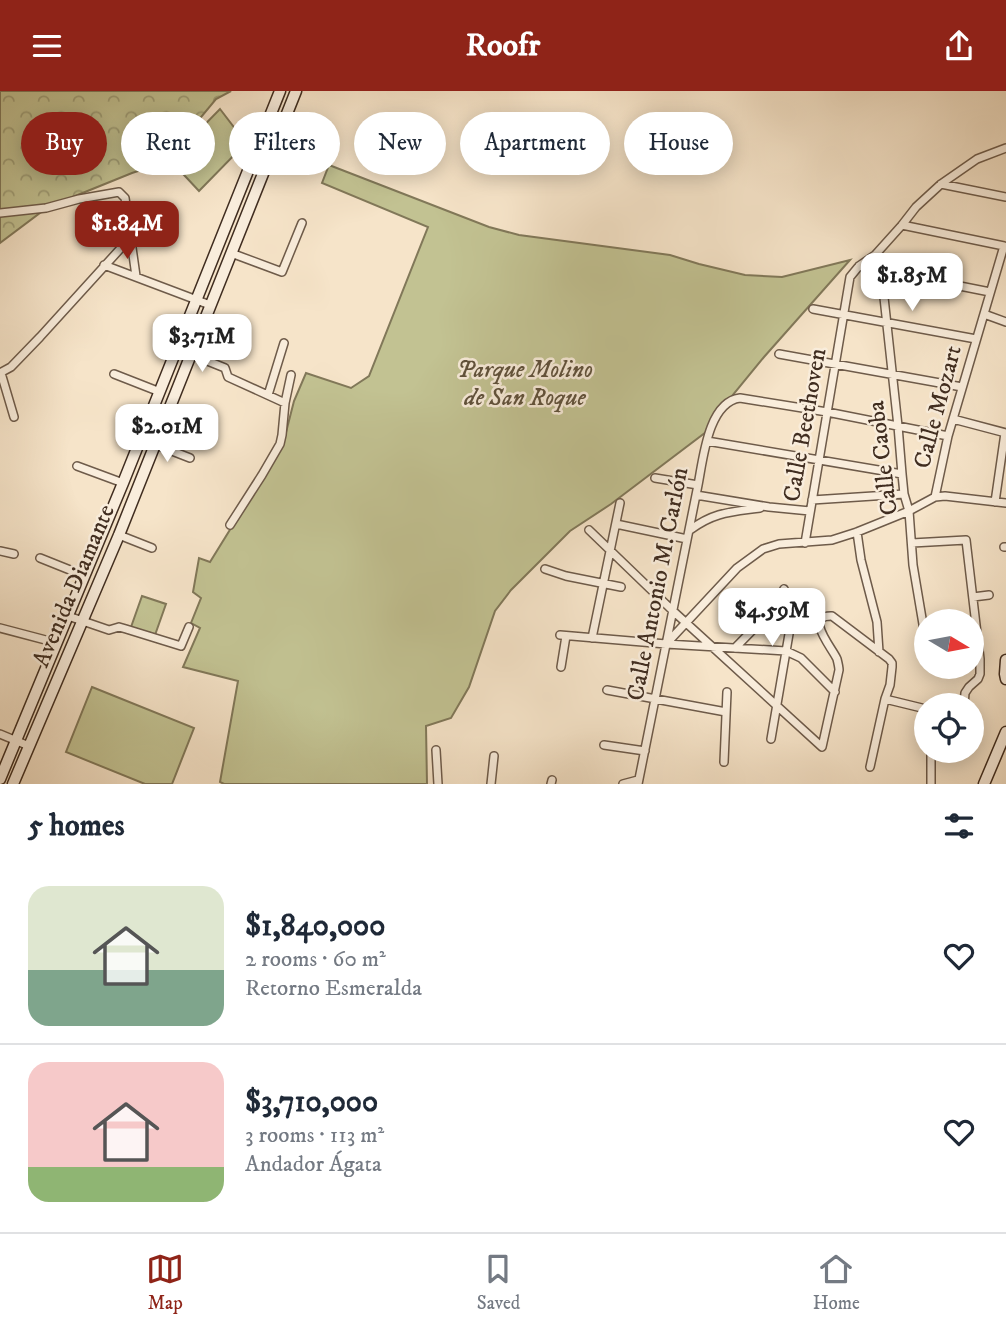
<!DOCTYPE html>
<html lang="en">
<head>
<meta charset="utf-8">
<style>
	body { margin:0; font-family:"IM FELL DW Pica",serif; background:#f2f2f3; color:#1f2937; height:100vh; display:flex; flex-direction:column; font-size:26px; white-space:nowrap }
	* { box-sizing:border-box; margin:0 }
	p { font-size:23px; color:#747a83 }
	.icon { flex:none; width:38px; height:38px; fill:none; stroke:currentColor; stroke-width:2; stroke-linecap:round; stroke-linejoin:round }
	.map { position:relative; height:693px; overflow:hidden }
	.side { display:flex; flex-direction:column; background:#fff; flex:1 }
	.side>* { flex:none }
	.top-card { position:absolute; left:21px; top:21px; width:964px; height:63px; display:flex; gap:14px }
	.needle { width:46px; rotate:100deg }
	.tools { position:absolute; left:914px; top:518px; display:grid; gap:14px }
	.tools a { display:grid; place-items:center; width:70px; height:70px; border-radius:50%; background:#fff; box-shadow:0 4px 18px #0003; font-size:35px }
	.price { position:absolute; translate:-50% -60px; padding:0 16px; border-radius:14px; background:#fff; color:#222; font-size:23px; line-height:46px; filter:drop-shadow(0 2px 4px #0008) }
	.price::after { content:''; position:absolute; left:50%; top:42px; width:21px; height:16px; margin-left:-10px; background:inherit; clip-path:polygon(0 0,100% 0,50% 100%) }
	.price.selected { background:#8f2418; color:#fff }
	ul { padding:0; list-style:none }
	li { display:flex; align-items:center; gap:21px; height:175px; padding:0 28px }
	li+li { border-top:2px solid #e0e1e3 }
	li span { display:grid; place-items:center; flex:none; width:196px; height:140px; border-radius:21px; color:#555 }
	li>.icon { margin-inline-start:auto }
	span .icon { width:84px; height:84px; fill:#fffc; stroke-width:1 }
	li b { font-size:30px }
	h2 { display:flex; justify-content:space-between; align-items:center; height:84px; padding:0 28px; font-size:30px }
	.pill { padding:0 24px; border-radius:32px; background:#fff; box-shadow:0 4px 18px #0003; font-size:24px; line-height:63px }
	.pill.selected { background:#8f2418; color:#fff }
	header { display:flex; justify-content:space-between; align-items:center; height:91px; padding:0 28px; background:#8f2418; color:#fff; font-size:32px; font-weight:800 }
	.menu { display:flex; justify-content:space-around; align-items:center; height:98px; border-top:2px solid #e0e1e3; background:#fff; font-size:19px; color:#747a83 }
	.menu a { display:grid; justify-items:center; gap:4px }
	.menu .selected { color:#8f2418 }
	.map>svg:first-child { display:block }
	.forest { fill:url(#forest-crowns); stroke:#817859; stroke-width:2 }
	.park { fill:#c2c292; stroke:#817859; stroke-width:2 }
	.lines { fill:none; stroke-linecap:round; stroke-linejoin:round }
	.street-casing { stroke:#6e5b4a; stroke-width:10 }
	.secondary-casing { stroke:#402d20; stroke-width:13 }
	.street { stroke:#f9eddc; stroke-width:7 }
	.secondary { stroke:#f9eddc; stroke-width:10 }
	.labels { text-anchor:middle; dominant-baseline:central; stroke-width:5; stroke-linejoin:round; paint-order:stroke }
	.park-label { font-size:24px; font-style:italic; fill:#60523c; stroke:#f9eddc }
	.street-label { font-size:24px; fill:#402d20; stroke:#f9eddc }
</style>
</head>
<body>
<header><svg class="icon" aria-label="menu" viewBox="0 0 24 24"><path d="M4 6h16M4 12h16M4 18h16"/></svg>Roofr<svg class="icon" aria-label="share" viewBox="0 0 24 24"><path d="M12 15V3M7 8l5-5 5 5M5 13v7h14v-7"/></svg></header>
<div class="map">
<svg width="1006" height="693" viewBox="0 0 1006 693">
	<defs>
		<pattern id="forest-crowns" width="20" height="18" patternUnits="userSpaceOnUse" patternTransform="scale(1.75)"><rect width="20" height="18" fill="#c2c292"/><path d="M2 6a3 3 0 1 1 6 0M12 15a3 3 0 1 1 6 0" fill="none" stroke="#9f9e77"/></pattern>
	</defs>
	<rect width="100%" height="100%" fill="#f6e4c9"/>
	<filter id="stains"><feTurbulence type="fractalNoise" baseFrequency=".00286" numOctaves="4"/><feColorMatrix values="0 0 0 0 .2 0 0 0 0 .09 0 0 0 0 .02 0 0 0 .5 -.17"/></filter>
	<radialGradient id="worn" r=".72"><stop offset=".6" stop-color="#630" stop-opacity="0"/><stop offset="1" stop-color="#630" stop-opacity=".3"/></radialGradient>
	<path class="forest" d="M0,0H231L216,8L163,72L132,82L48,116L0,152Z"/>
	<path class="park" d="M220,18L246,52L199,100L170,69Z
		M329,74L489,136L519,144L670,164L699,173L745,184L782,186L850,169L764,266L727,311L710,338L611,413L570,440L511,499L495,520L469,596L451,627L426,635L427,693H224L220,691L238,590L183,576L200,537L191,532L201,507L193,501L199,467L210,471L283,353L294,310L306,282L351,297L369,285L428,136L322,92Z
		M142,505L166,513L155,544L131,536Z
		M92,596L194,637L172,693H145L66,661Z"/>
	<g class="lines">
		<defs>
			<path id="street" d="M941,93L1006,106
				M0,122L46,117L79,108L119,101L125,107L136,185
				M902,134L1004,155L948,345L935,406
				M231,162L282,181L302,132
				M104,174L210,214
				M859,175L990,201
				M881,179L898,335L902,383L904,403L909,420L913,474L926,551
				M813,218L976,248
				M984,223L1006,231
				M190,263L225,277L228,286L285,312
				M779,263L962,296
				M0,282L11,276L40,246L130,147
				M1,282L14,326
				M114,283L160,301
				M268,304L284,252
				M953,328L1006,342
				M707,350L902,383
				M154,353L190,367
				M77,375L123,392
				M655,387L698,394
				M696,404L769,416L810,420
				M812,409L904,403
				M995,411L1005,342
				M616,433L687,448
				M230,434L262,384L280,353L282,344L285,312L291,284
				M589,439L672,519L822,656L839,579C839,576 838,572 837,568C833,558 803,524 832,525L889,568L892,572V576L890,594L885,608L870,676
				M690,439C714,421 731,421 760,417
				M857,441L861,469L877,531L879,561
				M119,444L152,457
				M805,452L850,186L859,175L875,164L902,134L916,116L941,93L977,68L1006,57
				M912,452L966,449L980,568V583L978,588L969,596L965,602L964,614
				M1004,456H1006
				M0,460L14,463
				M40,467L85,485
				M545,478L566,485L621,496
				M973,506L989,504
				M68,525L109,539L119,536L126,538L181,555L189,536
				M0,537L57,552
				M560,544L666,553L786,560L801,567L835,601
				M592,547L620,412
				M667,552L737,477L763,458L779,453L832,449L857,441L909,420L935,406L945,405L1006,412
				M735,557L774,517L784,498
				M561,576L566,545
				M607,599L726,621
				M885,608L926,618
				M0,643L29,655
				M771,648L789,543L788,522L791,506
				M604,654L645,660
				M436,659L438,693
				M931,660V693
				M724,671L727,601
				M491,693L494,665
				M551,693L552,689
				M623,693L638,689
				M638,693L698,394C703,369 708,311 740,307L827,321L948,345"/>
			<path id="secondary" d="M1006,569L1005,583L1006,588
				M0,688L123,392L280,0
				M13,693L119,444L296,0
				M984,693L1006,641"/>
		</defs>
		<use href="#street" class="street-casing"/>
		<use href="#secondary" class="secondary-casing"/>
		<use href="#street" class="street"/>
		<use href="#secondary" class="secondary"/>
	</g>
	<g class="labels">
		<g class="park-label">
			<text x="525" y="279">Parque Molino<tspan x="525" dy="28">de San Roque</tspan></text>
		</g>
		<g class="street-label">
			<text transform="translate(938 316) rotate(-75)">Calle Mozart</text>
			<text transform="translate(805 334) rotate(-80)">Calle Beethoven</text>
			<text transform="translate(883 367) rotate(-97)">Calle Caoba</text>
			<text transform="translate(658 493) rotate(-79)">Calle Antonio M. Carlón</text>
			<text transform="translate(74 495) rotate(-67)">Avenida Diamante</text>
		</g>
	</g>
	<rect width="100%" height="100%" filter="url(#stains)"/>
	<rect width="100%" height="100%" fill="url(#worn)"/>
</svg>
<div class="tools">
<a><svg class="needle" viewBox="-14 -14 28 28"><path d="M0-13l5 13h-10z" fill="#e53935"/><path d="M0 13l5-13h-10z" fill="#747a83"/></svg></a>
<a><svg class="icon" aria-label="locate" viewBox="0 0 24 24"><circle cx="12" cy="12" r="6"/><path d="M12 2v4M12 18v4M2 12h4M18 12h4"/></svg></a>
</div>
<b class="price selected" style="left:127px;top:170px">$1.84M</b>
<b class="price" style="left:912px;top:222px">$1.85M</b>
<b class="price" style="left:202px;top:283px">$3.71M</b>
<b class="price" style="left:167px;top:373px">$2.01M</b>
<b class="price" style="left:772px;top:557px">$4.59M</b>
<div class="top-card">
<a class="pill selected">Buy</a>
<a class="pill">Rent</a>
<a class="pill">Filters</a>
<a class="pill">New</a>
<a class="pill">Apartment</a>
<a class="pill">House</a>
</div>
</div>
<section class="side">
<h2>5 homes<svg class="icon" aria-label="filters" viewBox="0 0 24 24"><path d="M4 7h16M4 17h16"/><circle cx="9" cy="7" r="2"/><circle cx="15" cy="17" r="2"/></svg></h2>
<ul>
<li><span style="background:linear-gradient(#dfe7d0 60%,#7fa58c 0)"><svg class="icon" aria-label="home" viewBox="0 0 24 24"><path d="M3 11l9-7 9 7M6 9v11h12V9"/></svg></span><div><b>$1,840,000</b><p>2 rooms · 60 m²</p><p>Retorno Esmeralda</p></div><svg class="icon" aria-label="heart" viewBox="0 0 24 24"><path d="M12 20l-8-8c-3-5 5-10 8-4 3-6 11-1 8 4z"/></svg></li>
<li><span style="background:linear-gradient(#f6c9c9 75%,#8fb573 0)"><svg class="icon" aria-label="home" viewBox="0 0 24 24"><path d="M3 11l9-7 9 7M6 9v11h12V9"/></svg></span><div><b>$3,710,000</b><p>3 rooms · 113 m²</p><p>Andador Ágata</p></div><svg class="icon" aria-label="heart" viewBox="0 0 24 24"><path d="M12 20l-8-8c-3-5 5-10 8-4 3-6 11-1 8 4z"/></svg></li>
</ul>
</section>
<nav class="menu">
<a class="selected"><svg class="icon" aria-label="map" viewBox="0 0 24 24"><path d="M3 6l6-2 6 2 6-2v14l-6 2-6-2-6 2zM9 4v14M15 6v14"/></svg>Map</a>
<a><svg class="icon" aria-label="saved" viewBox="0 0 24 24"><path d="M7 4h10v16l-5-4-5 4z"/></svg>Saved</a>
<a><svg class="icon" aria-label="home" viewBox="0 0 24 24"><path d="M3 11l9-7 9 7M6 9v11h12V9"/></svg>Home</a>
</nav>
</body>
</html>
